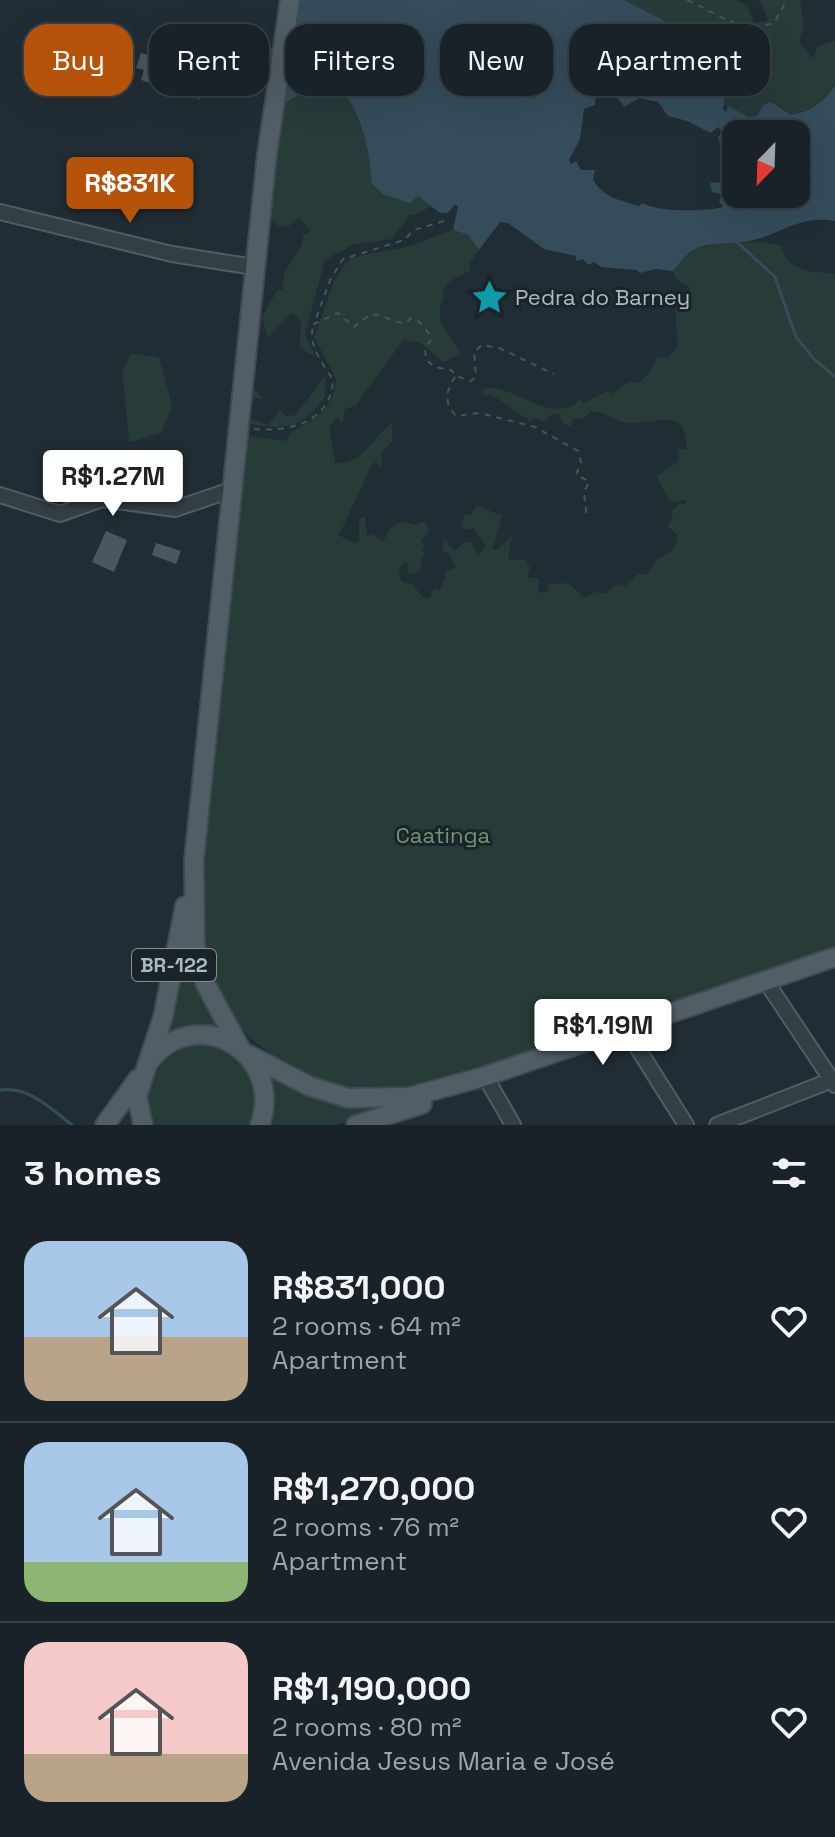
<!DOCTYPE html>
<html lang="en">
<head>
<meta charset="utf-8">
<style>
	body { margin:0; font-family:"Space Grotesk",sans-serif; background:#262f34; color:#f1f3f6; height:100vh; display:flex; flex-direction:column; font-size:30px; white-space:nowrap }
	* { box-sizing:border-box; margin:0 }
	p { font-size:26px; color:#9fa4a8 }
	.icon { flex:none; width:44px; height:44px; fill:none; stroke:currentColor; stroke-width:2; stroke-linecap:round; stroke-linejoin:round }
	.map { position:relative; height:1125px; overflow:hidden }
	.panel { display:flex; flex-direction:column; background:#192228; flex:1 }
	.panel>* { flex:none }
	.banner { position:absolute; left:24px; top:24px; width:788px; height:72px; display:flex; gap:16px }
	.needle { width:52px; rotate:203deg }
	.controls { position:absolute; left:722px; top:120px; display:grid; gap:16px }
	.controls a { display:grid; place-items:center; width:88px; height:88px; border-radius:16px; background:#192228; box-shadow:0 8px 32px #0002,0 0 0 2px #373f45; font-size:40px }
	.price { position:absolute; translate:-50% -68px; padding:0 18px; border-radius:8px; background:#fff; color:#222; font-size:26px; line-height:52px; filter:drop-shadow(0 2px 4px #0008) }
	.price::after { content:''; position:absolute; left:50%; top:48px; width:24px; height:18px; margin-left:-12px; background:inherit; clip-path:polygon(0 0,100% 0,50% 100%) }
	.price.selected { background:#b45309; color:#fff }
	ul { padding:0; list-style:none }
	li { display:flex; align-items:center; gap:24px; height:200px; padding:0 24px }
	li+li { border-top:2px solid #373f45 }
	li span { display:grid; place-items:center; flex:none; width:224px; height:160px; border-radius:24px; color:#555 }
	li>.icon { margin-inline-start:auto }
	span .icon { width:96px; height:96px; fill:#fffc; stroke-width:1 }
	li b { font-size:34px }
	h2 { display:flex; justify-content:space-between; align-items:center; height:96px; padding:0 24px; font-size:34px }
	.chip { padding:0 28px; border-radius:24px; background:#192228; box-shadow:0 8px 32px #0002,0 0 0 2px #373f45; font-size:28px; line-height:72px }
	.chip.selected { background:#b45309; color:#fff }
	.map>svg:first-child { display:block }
	.green { fill:#273b38 }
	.water { fill:#354c5b; fill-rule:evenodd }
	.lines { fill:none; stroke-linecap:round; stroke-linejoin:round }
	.stream { stroke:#354c5b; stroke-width:3 }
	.building { fill:#495860 }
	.minor-casing { stroke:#515c63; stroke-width:18 }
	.major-casing { stroke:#404a52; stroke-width:22 }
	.path { stroke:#445755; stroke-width:2; stroke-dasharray:6 6; stroke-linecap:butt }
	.minor { stroke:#343e45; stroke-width:14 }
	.major { stroke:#525e66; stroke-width:18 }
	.labels { text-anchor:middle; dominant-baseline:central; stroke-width:6; stroke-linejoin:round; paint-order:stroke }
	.shield { fill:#1a232a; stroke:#828d94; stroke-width:2 }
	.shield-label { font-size:20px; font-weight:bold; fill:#aebac2 }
	.poi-label { font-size:22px; fill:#aebac2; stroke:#1a232a; text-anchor:start }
	.park-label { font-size:22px; fill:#6f9670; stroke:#1a232a }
</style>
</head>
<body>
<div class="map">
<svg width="835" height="1125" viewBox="0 0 835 1125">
	<rect width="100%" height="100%" fill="#212d35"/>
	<path class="green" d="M624,0H736L747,6L754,23L768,21L760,0H753H800L804,25L799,43L814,59L817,46L835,41V85L816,107L790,115L748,117L730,106L727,113L716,74L697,60L694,44L661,19Z
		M327,75C359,99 370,146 373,184L424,198L432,205L420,213L409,215L392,239L352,245L325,260L305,334L315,357L300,348C297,334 308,322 292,313L268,337L262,317L278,289L285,292C276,267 303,258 303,235L312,231L298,217L289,226L279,227L269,218L281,106C297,95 307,76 327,75Z
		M453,230L468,235L479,250L470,263L471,270L450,281L442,291L445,296C430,320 450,334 461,354L444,362L420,343L403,340L356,405L345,409L342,424L337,417L329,428L335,463C360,467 374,436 392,423V441L382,452V467L375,462L371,467L339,535L353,543L359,541V519L365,516L367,536L372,534L383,541L390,529L402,521L414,525L426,521L429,532L421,541L425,546L422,552L426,554L422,557L421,568L414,575L407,572L409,563H403L398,573L402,582L412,584L424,599L430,598L434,588L440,591L446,572L456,567L450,554L442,551L444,539L454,551L465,542H471L478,555L486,546L474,528L464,530L461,526L465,514L471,516L476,505L502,516L492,550H497L512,535L508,560H526L530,568L527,578H539L538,592L542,593L548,591L547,585L568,583L585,598L595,592L606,593L617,584L625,586L638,574H648L656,559C668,556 677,548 678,535L667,526L673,518L671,512L680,503L686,505L685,500L670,502L657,476L679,461L677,449H686C689,404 655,424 629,423C615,422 605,411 591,411L583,419L574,418L570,427L563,423L559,414H552L543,422L536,417L530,421L492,395L484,396L482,390C507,377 552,430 580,399L583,404L609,390L612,394L628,382L640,383L652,369L657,356L667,358L678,347L675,309L690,293L689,286L676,279L673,271C694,243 706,244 738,243C755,242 763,240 781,246C789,273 810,271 835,274V952L436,1088L356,1095L286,1068L244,1032L208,972L198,911L243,441L249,436L286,441C295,420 332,425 336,379L314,337L334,281L350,258L410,246Z
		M131,354L159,357L172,406L161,433L129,442L122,370Z
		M325,376V396C301,431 284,430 246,423L249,385L264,399L249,397V418L268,425L280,410L286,416L295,415Z
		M190,948L223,1031L164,1043Z
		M193,1044L222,1045L256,1075V1125H153C138,1087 158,1058 193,1044Z
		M269,1073C302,1092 333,1106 370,1109L371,1114L336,1125H271L276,1104Z"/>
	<path class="water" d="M298,0H624L661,19L694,44L697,60C712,71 729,89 723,109L726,112L729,106L748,117L757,116L763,105L771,102L790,115C812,111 823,103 835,85V221C802,215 785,231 757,239C718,251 703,230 673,271L656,269L640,273L637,270L601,267L594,262L588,265L583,259L576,261V256L544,249L508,223L500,222L479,250L468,235L453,230L458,207L455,204L448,213H440L418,196L410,203L383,194L372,184C370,147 359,99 327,75L307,81L299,94L281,106ZM602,89L618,98L624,107L639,98L658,102L668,116L687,121L711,133L718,127L723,133L718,137L724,155L736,153V134H796V194H736V181L729,190L727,182L710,183L712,192L723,194L719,201L723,207C706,212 656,212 643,203L639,206C623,201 602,198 593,179L595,170H581L576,161L571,164L569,160L580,139L584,109L595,105L596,93Z"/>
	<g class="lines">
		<path class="stream" d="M738,243L775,277L796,337L814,359L835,377
			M0,1090C29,1086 50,1108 72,1125"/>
	</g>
	<path class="building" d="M141,53L208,74L200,99L141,80L144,70L136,68Z
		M106,531L127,540L114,572L92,562Z
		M156,543L181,551L176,564L152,555Z"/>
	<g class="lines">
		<defs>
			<path id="minor" d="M0,212L172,254L254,267
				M0,495L60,514L102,499L175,509L231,490
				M769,986L835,1085
				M630,1036L686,1125
				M489,1083L513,1125
				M717,1125L832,1080"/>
			<path id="major" d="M240,1048L206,985L195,946L194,860L267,154L290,0
				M249,1055L309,1086L348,1098L409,1097L483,1077L835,957
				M149,1062C195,1001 285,1052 260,1125
				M105,1125L138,1079
				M143,1125L137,1096L163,1017L185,906
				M356,1125L422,1104"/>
		</defs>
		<use href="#minor" class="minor-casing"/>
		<use href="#major" class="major-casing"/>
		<path class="path" d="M687,0C718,13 739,34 774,23L787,0
			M444,221L414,230L404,240L343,259L330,280L314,324L338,313L354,327L371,314C384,315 394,323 406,323L411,318C420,320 429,331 431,340L425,348L426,359L434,367L451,370L456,376L471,381L476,376L474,352L482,345L499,348L554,374
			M455,377C445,392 444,403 456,416L479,413L535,427L578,451L581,462L576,475L589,481L584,493L587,519
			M254,429C288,432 331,423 333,380C323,364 308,346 313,327"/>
		<use href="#minor" class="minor"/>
		<use href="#major" class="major"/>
	</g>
	<defs>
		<symbol id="sight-bare" viewBox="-9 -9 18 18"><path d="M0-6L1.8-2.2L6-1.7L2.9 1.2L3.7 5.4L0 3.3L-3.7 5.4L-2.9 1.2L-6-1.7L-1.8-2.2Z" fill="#0f9aa8" stroke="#1a232a" stroke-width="2.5" paint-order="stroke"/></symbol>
	</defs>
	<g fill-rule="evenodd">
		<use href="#sight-bare" x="464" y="272" width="51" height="51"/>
	</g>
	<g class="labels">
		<rect class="shield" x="132" y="949" width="84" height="32" rx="6"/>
		<g class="shield-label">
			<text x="174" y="965">BR-122</text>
		</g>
		<g class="poi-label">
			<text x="515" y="297">Pedra do Barney</text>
		</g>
		<g class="park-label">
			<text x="443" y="835">Caatinga</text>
		</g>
	</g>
</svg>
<div class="controls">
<a><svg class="needle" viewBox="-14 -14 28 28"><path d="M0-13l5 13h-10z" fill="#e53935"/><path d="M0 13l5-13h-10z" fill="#9fa4a8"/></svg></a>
</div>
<b class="price selected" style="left:130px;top:225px">R$831K</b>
<b class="price" style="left:113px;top:518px">R$1.27M</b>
<b class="price" style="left:603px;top:1067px">R$1.19M</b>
<div class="banner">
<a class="chip selected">Buy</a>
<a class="chip">Rent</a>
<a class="chip">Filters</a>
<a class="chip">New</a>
<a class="chip">Apartment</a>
</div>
</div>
<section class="panel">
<h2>3 homes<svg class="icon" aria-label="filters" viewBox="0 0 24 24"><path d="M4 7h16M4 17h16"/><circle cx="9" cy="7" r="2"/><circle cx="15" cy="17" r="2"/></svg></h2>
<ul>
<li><span style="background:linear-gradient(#a9c7e8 60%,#b9a48a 0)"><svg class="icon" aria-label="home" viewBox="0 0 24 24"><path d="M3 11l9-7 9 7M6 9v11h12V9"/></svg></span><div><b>R$831,000</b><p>2 rooms · 64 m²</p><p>Apartment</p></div><svg class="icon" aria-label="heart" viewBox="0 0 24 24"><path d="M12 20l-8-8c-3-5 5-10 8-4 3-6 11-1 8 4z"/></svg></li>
<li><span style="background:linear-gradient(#a9c7e8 75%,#8fb573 0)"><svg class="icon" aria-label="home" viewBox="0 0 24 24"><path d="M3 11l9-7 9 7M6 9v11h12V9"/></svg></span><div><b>R$1,270,000</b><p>2 rooms · 76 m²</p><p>Apartment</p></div><svg class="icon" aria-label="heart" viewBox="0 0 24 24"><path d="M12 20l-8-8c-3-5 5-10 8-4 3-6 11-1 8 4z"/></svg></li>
<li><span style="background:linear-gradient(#f6c9c9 70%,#b9a48a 0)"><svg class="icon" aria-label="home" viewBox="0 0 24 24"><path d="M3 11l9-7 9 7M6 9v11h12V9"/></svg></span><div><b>R$1,190,000</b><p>2 rooms · 80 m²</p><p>Avenida Jesus Maria e José</p></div><svg class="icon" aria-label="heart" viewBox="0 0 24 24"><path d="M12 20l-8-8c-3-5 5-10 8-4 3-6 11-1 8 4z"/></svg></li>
</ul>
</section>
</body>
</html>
